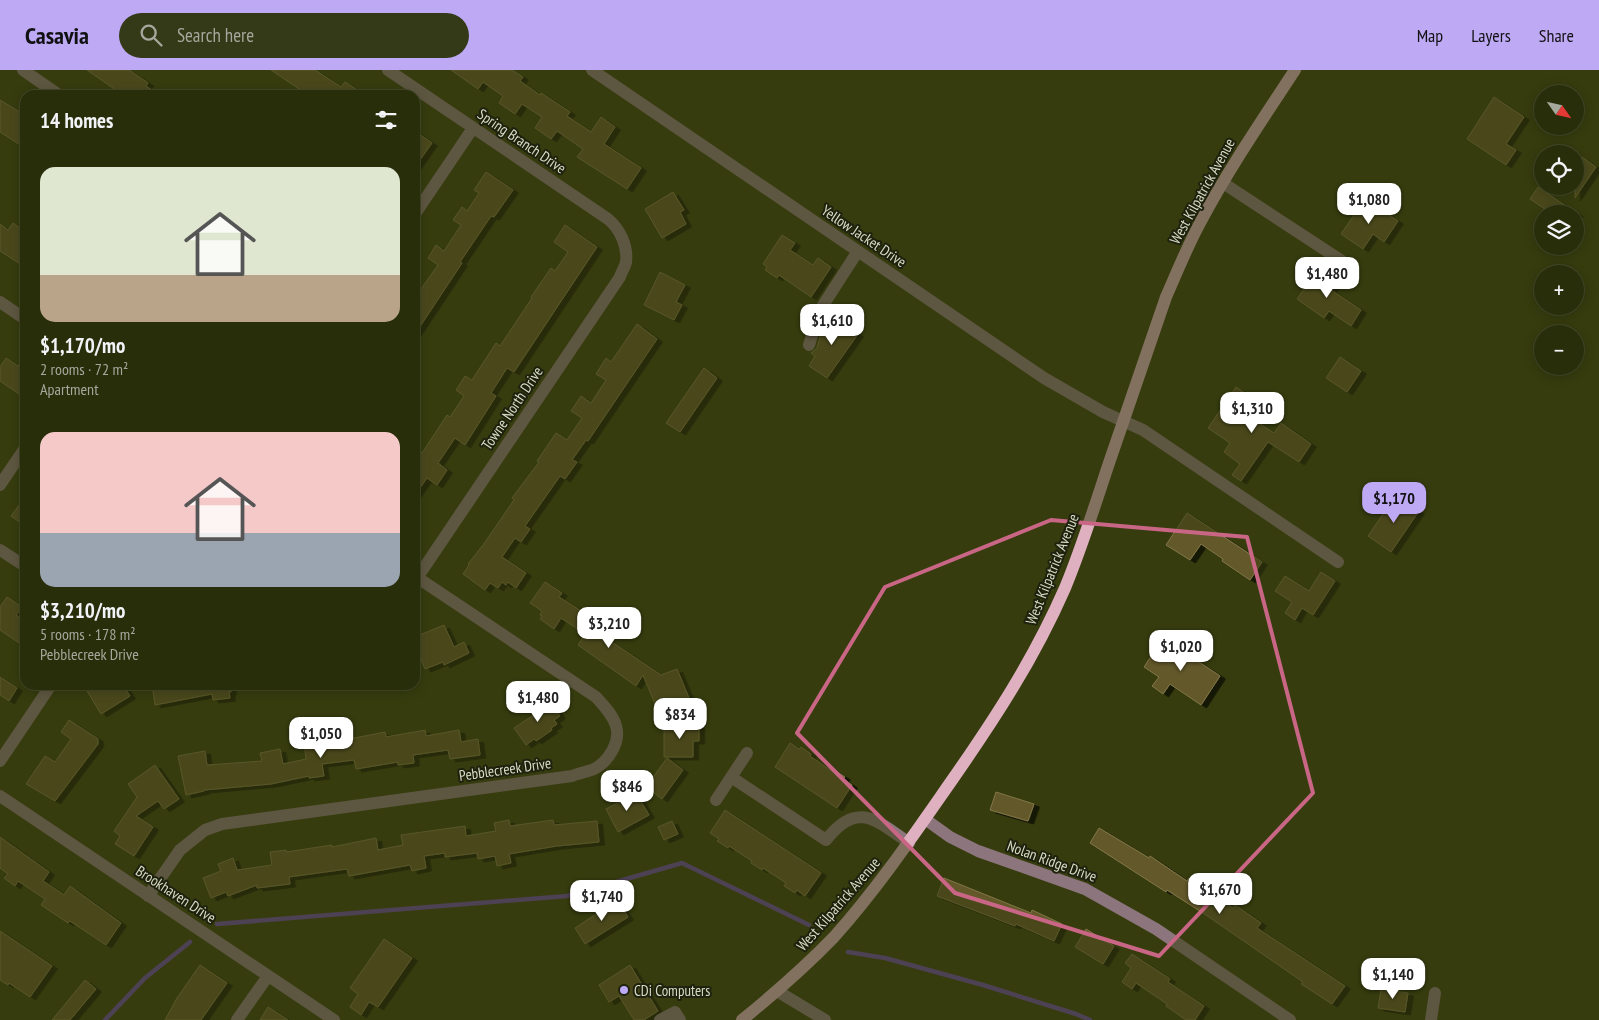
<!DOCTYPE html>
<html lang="en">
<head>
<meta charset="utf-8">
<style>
	body { margin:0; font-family:"PT Sans Narrow",sans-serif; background:#343918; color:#f1f3f6; height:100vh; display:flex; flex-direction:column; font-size:19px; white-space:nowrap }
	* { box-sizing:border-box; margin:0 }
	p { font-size:16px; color:#a5a89c }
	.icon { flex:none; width:28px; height:28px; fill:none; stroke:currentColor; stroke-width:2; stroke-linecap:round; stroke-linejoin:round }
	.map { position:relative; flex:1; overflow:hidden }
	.side { position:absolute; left:20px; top:20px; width:400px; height:600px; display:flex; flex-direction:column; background:#282d0a; border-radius:15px; box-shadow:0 2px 12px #0003,0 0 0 1px #44492b }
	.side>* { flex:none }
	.needle { width:32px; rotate:124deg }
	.tools { position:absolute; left:1534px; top:15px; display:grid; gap:10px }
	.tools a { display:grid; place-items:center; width:50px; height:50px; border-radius:50%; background:#282d0a; box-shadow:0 2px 12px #0003,0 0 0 1px #44492b; font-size:25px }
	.price { position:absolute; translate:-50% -42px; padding:0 11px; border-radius:10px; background:#fff; color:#222; font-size:16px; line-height:32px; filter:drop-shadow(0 1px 2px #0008) }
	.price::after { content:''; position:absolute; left:50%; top:30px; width:15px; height:11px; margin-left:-8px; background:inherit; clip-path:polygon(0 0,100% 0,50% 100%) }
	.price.active { background:#bea9f5; color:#111 }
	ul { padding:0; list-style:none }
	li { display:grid; align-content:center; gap:10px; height:265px; padding:0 20px }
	li span { display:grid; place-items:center; height:155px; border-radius:15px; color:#555 }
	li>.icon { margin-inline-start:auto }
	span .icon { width:90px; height:90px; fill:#fffc; stroke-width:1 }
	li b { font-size:21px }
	h2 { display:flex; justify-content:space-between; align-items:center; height:60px; padding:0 20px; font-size:21px }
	header { display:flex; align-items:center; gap:30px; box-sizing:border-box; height:70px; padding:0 25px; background:#bea9f5; color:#111 }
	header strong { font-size:24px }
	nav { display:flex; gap:28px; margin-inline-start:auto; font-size:18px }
	.search { width:350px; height:45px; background:#343918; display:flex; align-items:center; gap:12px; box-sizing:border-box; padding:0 18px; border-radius:28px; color:#a5a89c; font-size:19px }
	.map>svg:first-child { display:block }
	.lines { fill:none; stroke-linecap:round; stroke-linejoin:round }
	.stream { stroke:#6948a8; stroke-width:4.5 }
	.building { fill:#64592b; stroke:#817648; filter:url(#shadow) }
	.minor { stroke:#8c757d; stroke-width:12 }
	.major { stroke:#dfb1c0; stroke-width:12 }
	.marked { fill:none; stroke:#ca6685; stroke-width:4; stroke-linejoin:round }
	.poi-dot { fill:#bea9f5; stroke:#1e210e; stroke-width:2 }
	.labels { text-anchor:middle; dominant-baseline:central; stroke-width:4; stroke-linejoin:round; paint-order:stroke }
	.street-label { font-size:15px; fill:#d7dcc4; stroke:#1e210e }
	.poi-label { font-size:15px; fill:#d7dcc4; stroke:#1e210e; text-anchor:start }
</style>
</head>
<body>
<header>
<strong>Casavia</strong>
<div class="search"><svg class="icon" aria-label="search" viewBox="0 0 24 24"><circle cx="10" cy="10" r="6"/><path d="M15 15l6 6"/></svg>Search here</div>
<nav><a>Map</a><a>Layers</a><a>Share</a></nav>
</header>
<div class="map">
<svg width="1599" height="950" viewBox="0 0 1599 950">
	<defs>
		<filter id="shadow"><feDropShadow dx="5.5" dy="3" stdDeviation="0" flood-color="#0009"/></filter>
	</defs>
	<rect width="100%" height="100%" fill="#363c0e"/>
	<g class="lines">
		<path class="stream" d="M217,854L567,826L682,793L809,855
			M848,882L885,888L983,915L1076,944L1090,950
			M105,950L145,908L190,872"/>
	</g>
	<path class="building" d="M87,0H129L148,13L146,16L159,25H123Z
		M271,0H315L341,17L345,12L365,25H308Z
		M451,0H512L523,7L520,11L540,25L541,23L570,42L567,46L591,62L601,47L615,57L604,74L641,98L627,119L577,87L583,79L557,61L551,69L535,58L542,47L522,34L515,44L499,33L503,26L483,12L478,19Z
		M1494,27L1524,47L1506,74L1516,80L1506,95L1467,69Z
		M0,30L25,45V78L0,62Z
		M415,61L432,73L415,97Z
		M1582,87L1596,97L1575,128V97Z
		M486,102L513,120L494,147L491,146L460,192L462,193L415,264V215L421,219L438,195L428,188L436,175L444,181L461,155L453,150L462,137L467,141L479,123L474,120Z
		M1538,117L1578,144H1552L1530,129Z
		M673,122L684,140L680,142L686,154L662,168L645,139Z
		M1365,129L1398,151L1384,172L1373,164L1363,179L1341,164Z
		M13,153L25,162V197L0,181V154L8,160Z
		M565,155L597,177L514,302L507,298L491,323L496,326L465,375L455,368L438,393L447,400L437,415L427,408L415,425V390L421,382L422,383L447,345L450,347L464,326L456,320L465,306L472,310L496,273L500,276L532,228L531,227L551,198L555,201L568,182L554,172Z
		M782,165L795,173L790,180L813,195L818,188L831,197L811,227L779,205L777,208L765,200L767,197L763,194Z
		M1319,198L1337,211L1331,220L1361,240L1351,256L1329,241L1324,248L1297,229Z
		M660,202L685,215L676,232L682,235L674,250L644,235Z
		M831,245L858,264L827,308L809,296L815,286L811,283L817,278L823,256Z
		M637,254L657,269L588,371L586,370L572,390L577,392L565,409L560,406L525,456L530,459L521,472L515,468L502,487L526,503L516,518L508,512L506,515L502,512L498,518L490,513L485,520L463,504L469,495L468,494L483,475L514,430L512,428L539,392L537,391L556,363L567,370L582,348L571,341L581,326L591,333L606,310L596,304L606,288L611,292Z
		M25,285V328L0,311V297L6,288L18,296Z
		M1340,287L1361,301L1347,322L1326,308Z
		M704,298L717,308L680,362L666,353Z
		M1236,317L1255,330L1245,344L1274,363L1281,353L1311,374L1299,392L1268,372L1241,411L1232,405L1240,394L1224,382L1230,373L1208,358Z
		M1396,425L1419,441L1391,482L1368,466Z
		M25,427V456L11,446Z
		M1187,443L1262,492L1250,510L1222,491L1223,489L1201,474L1190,490L1166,475Z
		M1321,502L1335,511L1313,545L1302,538L1295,550L1285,543L1292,532L1275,521L1285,506L1309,521Z
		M545,512L562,523L559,527L611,560L606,568L661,605L677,599L689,628L658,641L643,605L636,616L578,575L585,564L561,548L554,559L540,549L542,546L540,545L542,541L530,533Z
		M7,527L22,537L16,545L25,551V577L0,560V537Z
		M444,555L454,577L464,572L469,583L444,595L443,592L425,599L415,575V567Z
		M1163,568L1220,606L1201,635L1170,614L1163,624L1152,616L1159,607L1144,597Z
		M0,607L17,618L9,631L0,625Z
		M97,615H123L130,626L101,644L87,621Z
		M152,615H230L231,622H229L230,628L213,630L212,624L155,635Z
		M549,630L560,646L554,650L557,654L551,658L552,660L536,671L534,669L526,675L514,658L538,642L536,638Z
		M69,650L98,669V674L55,731L26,714L45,686L55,692L71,669L61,662Z
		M664,655H699V671H693V687H664Z
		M425,660L426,666L459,660L461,672L478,669L480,685L450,689L448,680L413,685L414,693L398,695V692L356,699L354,690L322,694L324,706L309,708V706L271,714L204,720V721L186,725L178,686L205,681L207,695L262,691L260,683L280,679L283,694L306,689L304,673L339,668V671L385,662L386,667Z
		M790,673L799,679L801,677L811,684L810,686L833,702L834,700L845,707L843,709L852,715L837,738L775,697Z
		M667,688L683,700L662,729L646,717Z
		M155,695L179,729L164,739L158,731L136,746L153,757L134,786L115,774L120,766L114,761L137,727L128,714Z
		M996,722L1034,734L1028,751L990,740Z
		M636,723L649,745L618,762L606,739Z
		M725,740L821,803L805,826L797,820L795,823L784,816L786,813L763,798L762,800L751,793L752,791L729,776L728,778L717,771L719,769L710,763Z
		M509,750L510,756L553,750L554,755L597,751L599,772L557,776L509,784L511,793L497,796L495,786L478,789L477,783L445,787V783L424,786L426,798L412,801L410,795L349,806L347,799L289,807L290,814L257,818V815L228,826L226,822L211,828L203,808L221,801L218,794L233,788L237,800L272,795L270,782L286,780V782L332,775V777L376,768L378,780L403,775L401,765L465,756L466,766L496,761L494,753Z
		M672,751L678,764L664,770L658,757Z
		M1099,758L1149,788L1150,786L1187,811L1189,808L1233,838L1235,835L1261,853L1257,858L1345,916L1332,934L1301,914L1303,912L1206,845L1167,820L1166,822L1090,773Z
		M0,767L49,802L43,811L64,825L70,816L121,853L106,875L70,851L68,853L41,835L45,829L18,811L15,816L4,808L8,804L0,798Z
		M944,808L1031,843L1032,840L1062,854L1054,871L1016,854L1015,856L937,826Z
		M617,830L628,847L585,874L575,858Z
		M1086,859L1114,876L1103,894L1075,877Z
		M0,861L52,896L30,927L9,913L8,915L0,910Z
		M384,869L412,888L378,937L369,932L361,945L350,937L358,924L350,918Z
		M1132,884L1170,909L1168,912L1204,936L1195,950H1186L1166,936L1167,934L1136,913L1132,919L1122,912L1131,898L1125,893Z
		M200,895L227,913L201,950H165L177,928Z
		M630,895L658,941L644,950H634L619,926L609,932L599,915Z
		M85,910L96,919L70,950H52Z
		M1381,919L1408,923L1405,942L1378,938Z
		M268,937L288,950H260Z"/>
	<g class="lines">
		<path class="minor" d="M23,0L59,25
			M388,0L608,149C620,159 628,176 626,192C625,197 621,203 620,207L415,511
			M592,0L1044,308L1103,342L1143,360L1338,492
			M1223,113L1342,191
			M415,144L473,58
			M0,232L25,249
			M809,275L820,240L858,181
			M0,415L25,378
			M0,480L25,496
			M0,691L51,615
			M731,707L826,770C857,730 876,750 909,773
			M0,726L334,950
			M716,730L747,683
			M925,749L950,767L978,781L1085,819L1156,859L1290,950
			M148,826L180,780L205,760L222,754L572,706C579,703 587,702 594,699C608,692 621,672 616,656C613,645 604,636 596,627L415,506
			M777,921L825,950
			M237,950L268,906
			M660,950L675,942L680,950
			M1431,950L1435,923"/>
		<path class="major" d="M742,950C774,924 805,897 834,867C877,819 913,766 950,713C994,650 1034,589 1065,518C1082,477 1095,435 1109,393C1128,337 1147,282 1166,227C1177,202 1187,177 1200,153C1228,100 1262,50 1295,0"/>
	</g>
	<path d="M0 0H1599V950H0ZM1051,450L1247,467L1313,723L1159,886L955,823L797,663L885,517Z" fill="#363c0e" fill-opacity=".55" fill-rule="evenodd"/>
	<path class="marked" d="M1051,450L1247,467L1313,723L1159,886L955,823L797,663L885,517Z"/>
	<circle class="poi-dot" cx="624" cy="920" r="5"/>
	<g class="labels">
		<g class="street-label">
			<text transform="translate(522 71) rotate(34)">Spring Branch Drive</text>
			<text transform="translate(1202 121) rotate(-61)">West Kilpatrick Avenue</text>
			<text transform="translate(864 166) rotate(34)">Yellow Jacket Drive</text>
			<text transform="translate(512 338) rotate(-56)">Towne North Drive</text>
			<text transform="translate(1052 499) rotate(-68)">West Kilpatrick Avenue</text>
			<text transform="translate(505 699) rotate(-8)">Pebblecreek Drive</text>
			<text transform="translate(1052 791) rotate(20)">Nolan Ridge Drive</text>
			<text transform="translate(176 824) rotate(33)">Brookhaven Drive</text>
			<text transform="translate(838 834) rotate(-49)">West Kilpatrick Avenue</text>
		</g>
		<g class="poi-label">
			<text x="634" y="920">CDi Computers</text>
		</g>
	</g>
</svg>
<div class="tools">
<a><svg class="needle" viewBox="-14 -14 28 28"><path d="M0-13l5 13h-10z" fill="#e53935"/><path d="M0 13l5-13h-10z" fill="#a5a89c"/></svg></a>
<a><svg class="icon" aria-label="locate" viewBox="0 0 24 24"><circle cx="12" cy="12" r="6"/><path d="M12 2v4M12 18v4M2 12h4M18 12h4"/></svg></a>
<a><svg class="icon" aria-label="layers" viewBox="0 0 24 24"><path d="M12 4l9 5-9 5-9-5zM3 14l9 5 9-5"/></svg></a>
<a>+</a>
<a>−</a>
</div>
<b class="price" style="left:1369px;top:155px">$1,080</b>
<b class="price" style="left:1327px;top:229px">$1,480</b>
<b class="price" style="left:832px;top:276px">$1,610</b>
<b class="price" style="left:1252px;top:364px">$1,310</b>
<b class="price active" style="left:1394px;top:454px">$1,170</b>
<b class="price" style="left:609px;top:579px">$3,210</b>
<b class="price" style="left:1181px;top:602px">$1,020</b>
<b class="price" style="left:538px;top:653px">$1,480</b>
<b class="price" style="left:680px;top:670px">$834</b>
<b class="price" style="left:321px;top:689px">$1,050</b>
<b class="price" style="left:627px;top:742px">$846</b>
<b class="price" style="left:1220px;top:845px">$1,670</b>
<b class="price" style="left:602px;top:852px">$1,740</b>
<b class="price" style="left:1393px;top:930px">$1,140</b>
<section class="side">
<h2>14 homes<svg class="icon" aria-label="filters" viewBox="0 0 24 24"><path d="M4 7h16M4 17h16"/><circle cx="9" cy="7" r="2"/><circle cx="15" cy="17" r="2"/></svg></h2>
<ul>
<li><span style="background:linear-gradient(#dfe7d0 70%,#b9a48a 0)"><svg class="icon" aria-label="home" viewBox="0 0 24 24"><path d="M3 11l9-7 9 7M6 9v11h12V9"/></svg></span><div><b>$1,170/mo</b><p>2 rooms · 72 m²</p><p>Apartment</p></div></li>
<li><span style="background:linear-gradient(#f6c9c9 65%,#9aa5b1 0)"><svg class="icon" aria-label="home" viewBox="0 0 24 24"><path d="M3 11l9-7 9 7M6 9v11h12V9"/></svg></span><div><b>$3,210/mo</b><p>5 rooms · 178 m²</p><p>Pebblecreek Drive</p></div></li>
</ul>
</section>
</div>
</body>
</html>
